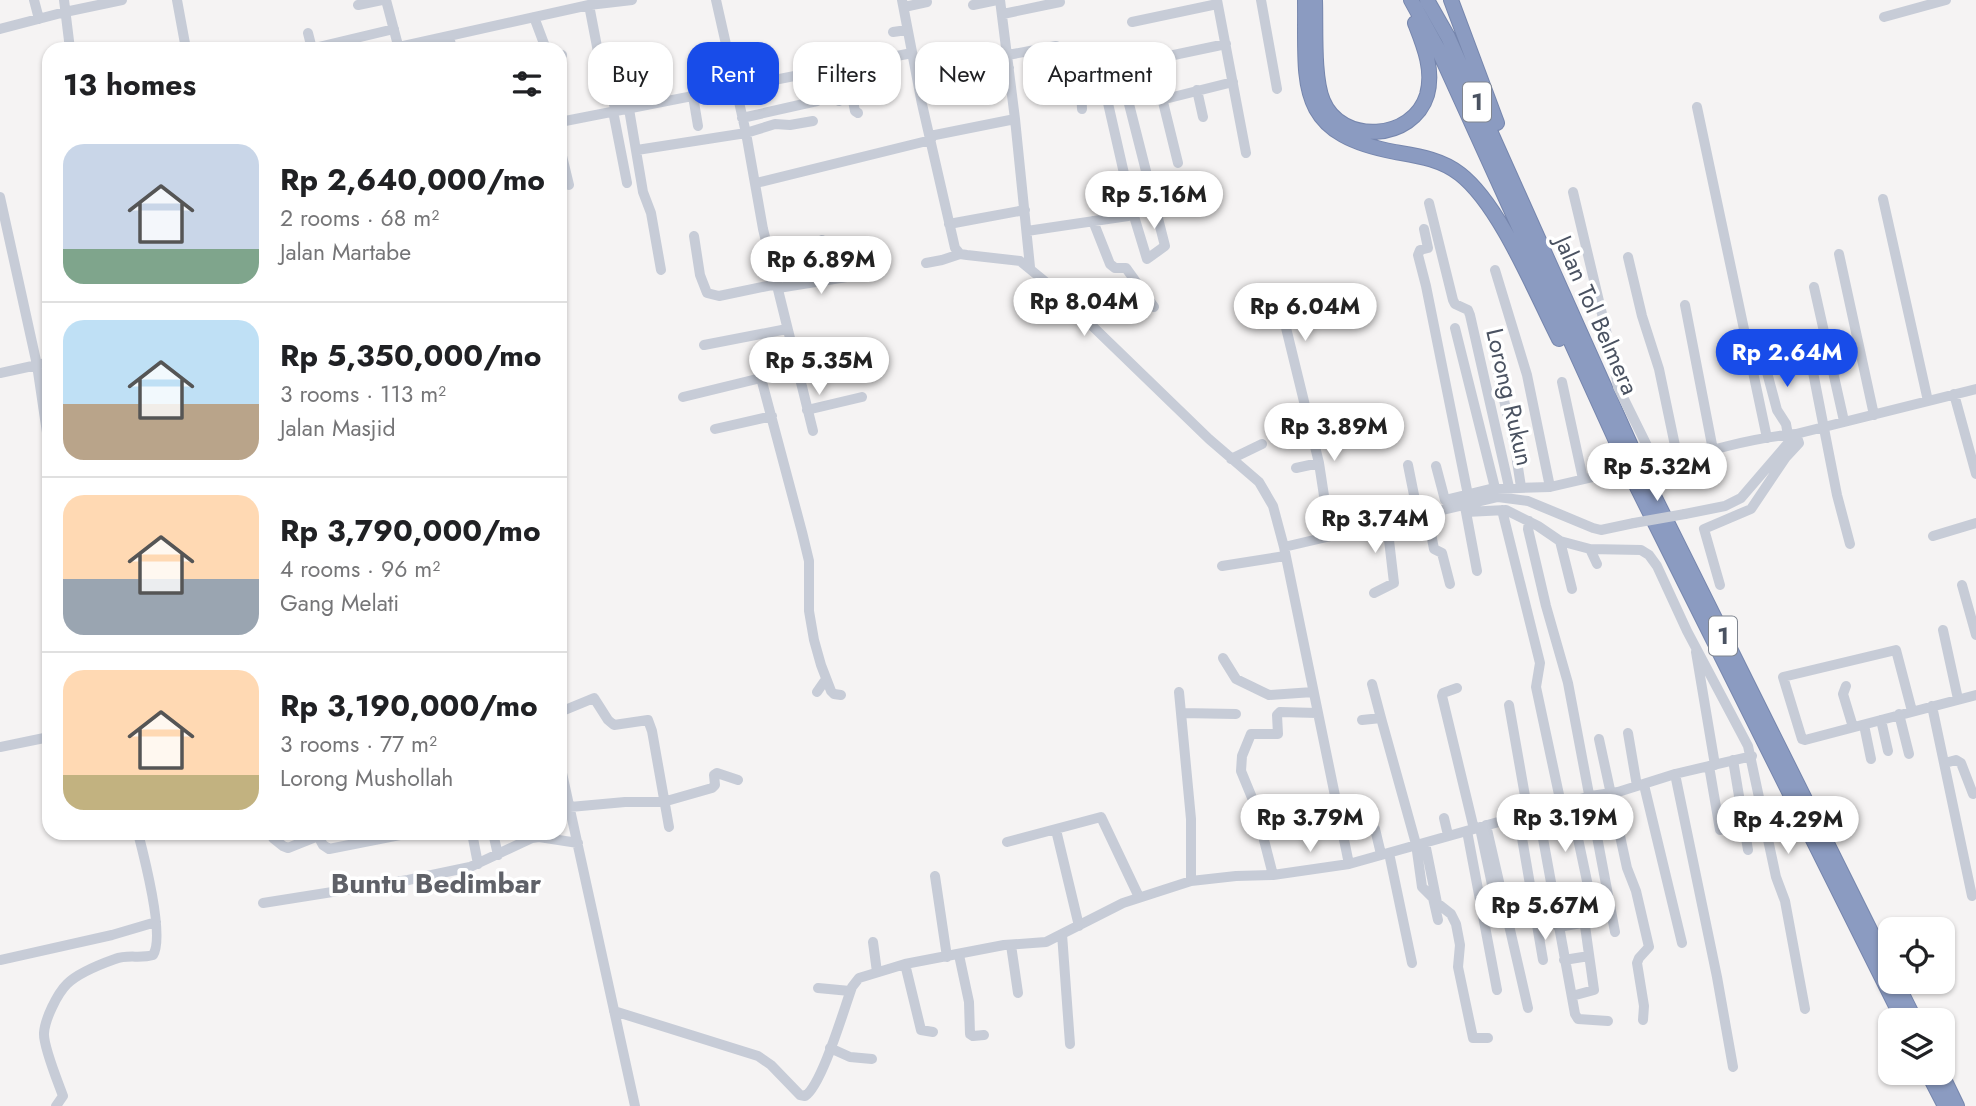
<!DOCTYPE html>
<html lang="en">
<head>
<meta charset="utf-8">
<style>
	body { margin:0; font-family:Jost,sans-serif; background:#f2f2f2; color:#202124; height:100vh; display:flex; flex-direction:column; font-size:26px; white-space:nowrap }
	* { box-sizing:border-box; margin:0 }
	p { font-size:23px; color:#757577 }
	.icon { flex:none; width:38px; height:38px; fill:none; stroke:currentColor; stroke-width:2; stroke-linecap:round; stroke-linejoin:round }
	.map { position:relative; flex:1; overflow:hidden }
	.sheet { position:absolute; left:42px; top:42px; width:525px; height:798px; display:flex; flex-direction:column; background:#fff; border-radius:21px; box-shadow:0 2px 5px #0004 }
	.sheet>* { flex:none }
	.guide { position:absolute; left:588px; top:42px; width:665px; height:63px; display:flex; gap:14px }
	.buttons { position:absolute; left:1878px; top:917px; display:grid; gap:14px }
	.buttons a { display:grid; place-items:center; width:77px; height:77px; border-radius:14px; background:#fff; box-shadow:0 2px 5px #0004; font-size:35px }
	.price { position:absolute; translate:-50% -60px; padding:0 16px; border-radius:24px; background:#fff; color:#222; font-size:23px; line-height:46px; filter:drop-shadow(0 2px 4px #0008) }
	.price::after { content:''; position:absolute; left:50%; top:42px; width:21px; height:16px; margin-left:-10px; background:inherit; clip-path:polygon(0 0,100% 0,50% 100%) }
	.price.selected { background:#184ce9; color:#fff }
	ul { padding:0; list-style:none }
	li { display:flex; align-items:center; gap:21px; height:175px; padding:0 21px }
	li+li { border-top:2px solid #e0e0e0 }
	li span { display:grid; place-items:center; flex:none; width:196px; height:140px; border-radius:21px; color:#555 }
	li>.icon { margin-inline-start:auto }
	span .icon { width:84px; height:84px; fill:#fffc; stroke-width:1 }
	li b { font-size:30px }
	h2 { display:flex; justify-content:space-between; align-items:center; height:84px; padding:0 21px; font-size:30px }
	.chip { padding:0 24px; border-radius:21px; background:#fff; box-shadow:0 2px 5px #0004; font-size:24px; line-height:63px }
	.chip.selected { background:#184ce9; color:#fff }
	.map>svg:first-child { display:block }
	.lines { fill:none; stroke-linecap:round; stroke-linejoin:round }
	.highway-casing { stroke:#7686ad; stroke-width:16 }
	.minor { stroke:#c7ccd7; stroke-width:10 }
	.highway { stroke:#8b9bc1; stroke-width:14 }
	.minor-bridge { stroke:#c7ccd7; stroke-width:10 }
	.labels { text-anchor:middle; dominant-baseline:central; stroke-width:7; stroke-linejoin:round; paint-order:stroke }
	.shield { fill:#fff; stroke:#808690; stroke-width:2 }
	.shield-label { font-size:23px; font-weight:bold; fill:#4a5261 }
	.street-label { font-size:24px; fill:#4a5261; stroke:#fff }
	.quarter-label { font-size:28px; font-weight:bold; fill:#5f6168; stroke:#fff }
</style>
</head>
<body>
<div class="map">
<svg width="1976" height="1106" viewBox="0 0 1976 1106">
	<rect width="100%" height="100%" fill="#f5f3f3"/>
	<g class="lines">
		<defs>
			<path id="highway" d="M1305,0C1306,86 1294,133 1395,152C1418,156 1441,159 1460,174C1500,205 1535,292 1559,339
				M1315,0C1316,27 1313,78 1323,101C1341,145 1413,141 1427,95C1434,70 1424,46 1415,23
				M1411,0L1438,49L1637,487L1903,1020
				M1427,0L1448,37L1648,484L1890,970
				M1451,0L1497,123
				M1896,982L1915,1020
				M1928,1073L1945,1106
				M1941,1073L1957,1106"/>
		</defs>
		<use href="#highway" class="highway-casing"/>
		<path class="minor" d="M34,0L39,19
			M64,0L70,49
			M177,0L186,49
			M386,0L399,49
			M716,0L746,133L763,229L813,431
			M902,0L922,104L955,248L960,254L967,255L1020,261L1053,288L1209,439L1259,482L1273,506L1284,547L1349,864
			M1000,0L1015,119L1030,267
			M1217,0L1246,153
			M1261,0L1277,89
			M358,5L382,0
			M589,5L632,0
			M973,5L997,0
			M904,7L927,2
			M1003,14L1060,2
			M534,17L546,49
			M1884,17L1946,0
			M1132,22L1217,4
			M0,29L65,12L122,0
			M893,32L907,30
			M308,33L312,49
			M449,36L452,49
			M399,47L589,5L599,57L616,111
			M310,49L394,29
			M560,55H562
			M1008,55L1056,46
			M846,66L855,111L858,113
			M834,68L839,101
			M967,78L1009,68
			M1197,90L1203,117
			M693,96L698,126
			M1129,104L1165,246L1147,259L1133,213
			M1697,107L1767,438
			M629,109L643,192L651,213L661,270
			M1082,109L1081,86L1105,83
			M613,111L627,183
			M742,118L817,101L812,81
			M560,122L912,53
			M930,136L1015,119
			M560,148L569,185
			M637,150L746,133L775,124L790,125L813,121
			M1178,163L1163,102L1165,99L1233,82
			M756,183L931,140
			M1573,192L1613,360L1618,387L1656,464L1659,466C1703,452 1750,438 1796,434L1799,443L1786,457L1751,509L1704,529L1720,585
			M0,197L37,365L49,362
			M1883,199L1928,401
			M1429,203L1453,300L1455,304L1468,310L1470,315L1509,487
			M1093,221L1110,264L1115,268H1126L1154,307
			M949,224L1025,210
			M1424,229L1428,248L1420,250L1418,255L1426,286L1468,495
			M1027,231L1128,216L1133,213L1105,90C1104,80 1104,75 1112,68L1226,44
			M694,236L700,275L707,293L719,296L777,284
			M822,240L828,279
			M1839,254L1874,415
			M1628,257L1642,316L1659,369L1678,460
			M926,263L942,260L960,254
			M1495,270L1527,375L1550,487
			M1814,287L1844,421
			M778,288L859,275
			M1278,295L1319,463L1330,535
			M1685,305L1713,450
			M1455,328L1495,488
			M1802,339L1807,362L1812,367L1837,495L1850,544
			M704,345L787,329
			M1765,365L1777,410L1786,424L1788,435
			M0,373L37,365L49,446
			M1498,374L1515,448L1521,487
			M761,378L796,371
			M1562,382L1583,479
			M1954,394L1976,474
			M683,397L761,378L802,532L809,561V611L814,640L821,665L831,691L834,694L841,695
			M807,410L862,397
			M715,429L772,416
			M1289,435L1311,432
			M1231,459L1262,444
			M1408,465L1418,515
			M1436,466L1445,500L1490,489L1550,487L1615,472
			M1296,468L1319,463
			M1464,503L1466,512L1506,510L1538,526L1560,541L1590,549L1641,550L1649,555L1657,566L1687,631L1748,746L1776,877L1785,901L1805,1009
			M1502,510L1540,663L1536,687L1561,804
			M1466,512L1477,571
			M1427,513L1434,549L1442,553L1450,584
			M1685,514L1725,506L1741,498L1796,434L1976,389
			M1529,521L1528,529L1546,606L1568,683L1615,932
			M1933,536L1976,523
			M1560,541L1572,589
			M1284,547L1498,497L1528,501L1593,528L1601,530L1634,523
			M1590,549L1597,564
			M1222,566L1285,556
			M1962,585L1976,635
			M1374,593L1394,583L1387,523
			M1943,630L1958,699
			M1696,652L1715,765
			M1223,658L1236,679L1269,695L1313,692
			M1372,684L1381,718
			M1846,686L1843,694L1853,727
			M1457,688L1443,693L1442,696L1474,829
			M817,692L826,679
			M1179,692L1191,819V881
			M1509,705L1528,813
			M1932,706L1972,896
			M1912,711L1896,650L1783,677L1802,739L1805,740L1976,695
			M560,712L594,698L608,720L614,725L648,720L652,731L669,827
			M1181,713L1236,714
			M1899,714L1909,754
			M1362,720L1381,718L1416,844L1422,887L1433,898L1438,920
			M1881,720L1888,751
			M1864,725L1871,759
			M1628,733L1637,786
			M1599,739L1627,868L1636,891L1649,947L1639,958L1637,963L1644,1006L1643,1020
			M0,747L49,737
			M1733,760L1748,850
			M1945,763L1956,760L1961,763L1973,794
			M560,764L635,1106
			M1709,766L1720,830
			M1675,774L1717,977L1733,1067
			M1644,785L1682,943
			M1570,801L1591,900
			M570,807L625,802H663L712,788L715,785L714,775L717,773L738,780
			M1538,811L1575,1014L1578,1019L1608,1021
			M1518,815L1543,960
			M1444,818L1448,835
			M1486,825L1528,1008
			M1480,828L1498,913L1495,916
			M1375,829L1381,854
			M1056,830L1079,926
			M1467,831L1497,990
			M472,833L478,864
			M493,833L498,855
			M273,838L283,846L288,848L318,836L323,845L329,849L410,833
			M1007,842L1101,817L1139,897
			M1425,843L1437,903L1451,914L1456,924L1460,945L1458,967L1473,1038H1488
			M1389,853L1412,963
			M1273,875L1255,805L1241,771L1242,756L1251,734H1278L1277,715L1280,712L1317,713
			M935,876L947,957
			M263,903L408,880L470,867L532,838L539,837L578,843
			M1558,927L1582,923L1585,926L1594,990L1572,996
			M1062,934L1070,1044
			M873,942L877,972
			M1011,945L1018,993
			M959,955L969,1002L970,1034L973,1036L984,1035
			M0,960L112,935L156,922
			M1564,960L1589,956
			M905,964L921,1030L933,1032
			M818,988L850,991
			M614,1011L758,1056L771,1065L800,1095L805,1096C822,1085 844,1009 852,987L859,978L905,964L1004,945L1046,942L1123,903L1191,881L1236,876L1273,875L1349,864L1591,796L1618,792L1675,774L1752,756
			M830,1048L850,1057L872,1059
			M56,1106L63,1096C58,1082 43,1046 44,1033C45,1019 57,994 67,984C78,973 101,964 115,959C128,954 140,959 153,955C165,937 144,856 138,833"/>
		<use href="#highway" class="highway"/>
		<path class="minor-bridge" d="M1634,523L1685,514"/>
	</g>
	<g class="labels">
		<g class="shield">
			<rect x="1463" y="82.5" width="28" height="39" rx="5"/>
			<rect x="1709" y="616.5" width="28" height="39" rx="5"/>
		</g>
		<g class="shield-label">
			<text x="1477" y="102">1</text>
			<text x="1723" y="636">1</text>
		</g>
		<g class="street-label">
			<text transform="translate(1597 315) rotate(66)">Jalan Tol Belmera</text>
			<text transform="translate(1510 397) rotate(77)">Lorong Rukun</text>
		</g>
		<g class="quarter-label">
			<text x="436" y="883">Buntu Bedimbar</text>
		</g>
	</g>
</svg>
<div class="buttons">
<a><svg class="icon" aria-label="locate" viewBox="0 0 24 24"><circle cx="12" cy="12" r="6"/><path d="M12 2v4M12 18v4M2 12h4M18 12h4"/></svg></a>
<a><svg class="icon" aria-label="layers" viewBox="0 0 24 24"><path d="M12 4l9 5-9 5-9-5zM3 14l9 5 9-5"/></svg></a>
</div>
<b class="price" style="left:1154px;top:231px">Rp 5.16M</b>
<b class="price" style="left:821px;top:296px">Rp 6.89M</b>
<b class="price" style="left:1084px;top:338px">Rp 8.04M</b>
<b class="price" style="left:1305px;top:343px">Rp 6.04M</b>
<b class="price selected" style="left:1787px;top:389px">Rp 2.64M</b>
<b class="price" style="left:819px;top:397px">Rp 5.35M</b>
<b class="price" style="left:1334px;top:463px">Rp 3.89M</b>
<b class="price" style="left:1657px;top:503px">Rp 5.32M</b>
<b class="price" style="left:1375px;top:555px">Rp 3.74M</b>
<b class="price" style="left:1310px;top:854px">Rp 3.79M</b>
<b class="price" style="left:1565px;top:854px">Rp 3.19M</b>
<b class="price" style="left:1788px;top:856px">Rp 4.29M</b>
<b class="price" style="left:1545px;top:942px">Rp 5.67M</b>
<div class="guide">
<a class="chip">Buy</a>
<a class="chip selected">Rent</a>
<a class="chip">Filters</a>
<a class="chip">New</a>
<a class="chip">Apartment</a>
</div>
<section class="sheet">
<h2>13 homes<svg class="icon" aria-label="filters" viewBox="0 0 24 24"><path d="M4 7h16M4 17h16"/><circle cx="9" cy="7" r="2"/><circle cx="15" cy="17" r="2"/></svg></h2>
<ul>
<li><span style="background:linear-gradient(#c9d6e8 75%,#7fa58c 0)"><svg class="icon" aria-label="home" viewBox="0 0 24 24"><path d="M3 11l9-7 9 7M6 9v11h12V9"/></svg></span><div><b>Rp 2,640,000/mo</b><p>2 rooms · 68 m²</p><p>Jalan Martabe</p></div></li>
<li><span style="background:linear-gradient(#bfe0f5 60%,#b9a48a 0)"><svg class="icon" aria-label="home" viewBox="0 0 24 24"><path d="M3 11l9-7 9 7M6 9v11h12V9"/></svg></span><div><b>Rp 5,350,000/mo</b><p>3 rooms · 113 m²</p><p>Jalan Masjid</p></div></li>
<li><span style="background:linear-gradient(#ffd9b3 60%,#9aa5b1 0)"><svg class="icon" aria-label="home" viewBox="0 0 24 24"><path d="M3 11l9-7 9 7M6 9v11h12V9"/></svg></span><div><b>Rp 3,790,000/mo</b><p>4 rooms · 96 m²</p><p>Gang Melati</p></div></li>
<li><span style="background:linear-gradient(#ffd9b3 75%,#c2b280 0)"><svg class="icon" aria-label="home" viewBox="0 0 24 24"><path d="M3 11l9-7 9 7M6 9v11h12V9"/></svg></span><div><b>Rp 3,190,000/mo</b><p>3 rooms · 77 m²</p><p>Lorong Mushollah</p></div></li>
</ul>
</section>
</div>
</body>
</html>
